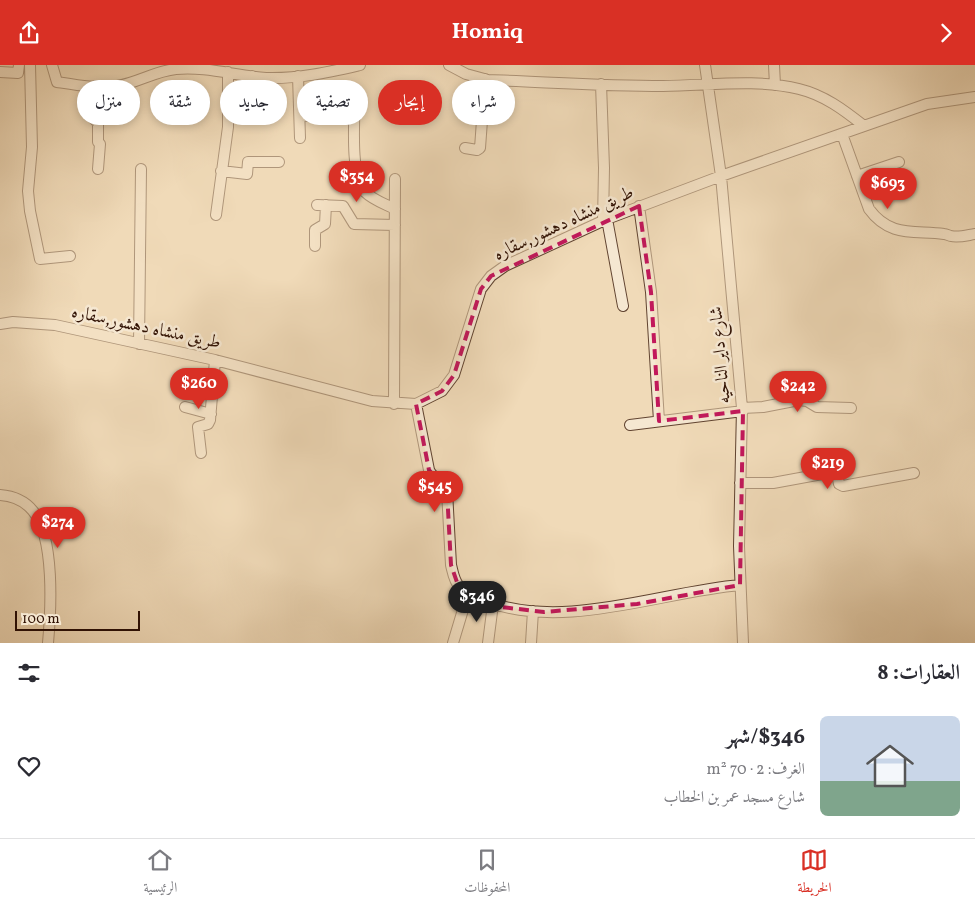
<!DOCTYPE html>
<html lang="ar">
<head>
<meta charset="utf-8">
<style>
	body { margin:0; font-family:Vollkorn,Amiri,serif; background:#f2f2f3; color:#2b2b33; direction:rtl; height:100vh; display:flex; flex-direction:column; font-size:19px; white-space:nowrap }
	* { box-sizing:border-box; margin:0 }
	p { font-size:16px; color:#7c7c81 }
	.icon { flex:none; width:28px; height:28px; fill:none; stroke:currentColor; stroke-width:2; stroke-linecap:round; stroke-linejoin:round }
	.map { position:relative; height:578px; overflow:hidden; direction:ltr }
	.panel { display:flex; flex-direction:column; background:#fff; flex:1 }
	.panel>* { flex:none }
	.top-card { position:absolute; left:15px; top:15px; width:500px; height:45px; direction:rtl; display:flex; gap:10px }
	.scale { position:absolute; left:15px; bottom:12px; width:125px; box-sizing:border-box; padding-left:5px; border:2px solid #311204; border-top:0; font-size:14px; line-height:18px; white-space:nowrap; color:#311204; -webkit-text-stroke:4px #f5e7d1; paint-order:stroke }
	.price { position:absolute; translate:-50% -42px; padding:0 11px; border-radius:18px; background:#d93025; color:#fff; font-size:16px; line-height:32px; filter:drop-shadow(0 1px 2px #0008) }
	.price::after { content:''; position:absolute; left:50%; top:30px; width:15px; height:11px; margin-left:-8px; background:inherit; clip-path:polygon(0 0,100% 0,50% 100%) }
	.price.current { background:#222; color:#fff }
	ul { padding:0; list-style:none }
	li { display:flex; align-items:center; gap:15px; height:125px; padding:0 15px }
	li span { display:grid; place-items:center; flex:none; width:140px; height:100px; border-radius:8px; color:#555 }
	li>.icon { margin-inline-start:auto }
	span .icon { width:60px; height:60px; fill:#fffc; stroke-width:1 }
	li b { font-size:21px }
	h2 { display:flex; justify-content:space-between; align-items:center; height:60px; padding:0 15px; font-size:21px }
	.tag { padding:0 18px; border-radius:22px; background:#fff; box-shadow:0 2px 8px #0003; font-size:18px; line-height:45px }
	.tag.current { background:#d93025; color:#fff }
	header { display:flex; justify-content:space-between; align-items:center; height:65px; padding:0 15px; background:#d93025; color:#fff; font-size:22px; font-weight:700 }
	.tab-bar { display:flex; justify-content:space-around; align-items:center; height:70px; border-top:1px solid #e1e1e2; background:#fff; font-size:14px; color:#7c7c81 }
	.tab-bar a { display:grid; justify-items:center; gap:2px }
	.tab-bar .current { color:#d93025 }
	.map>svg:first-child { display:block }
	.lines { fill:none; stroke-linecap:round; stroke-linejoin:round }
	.minor-casing { stroke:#614431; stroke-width:12 }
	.minor { stroke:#f5e7d1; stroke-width:10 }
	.marked { fill:none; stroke:#c2185b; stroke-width:4; stroke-dasharray:10 6; stroke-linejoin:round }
	.labels { text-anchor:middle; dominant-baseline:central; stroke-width:5; stroke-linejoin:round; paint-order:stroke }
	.street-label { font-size:18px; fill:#311204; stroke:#f5e7d1 }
</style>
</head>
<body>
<header><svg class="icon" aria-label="forward" viewBox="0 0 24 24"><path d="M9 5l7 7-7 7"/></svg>Homiq<svg class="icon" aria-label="share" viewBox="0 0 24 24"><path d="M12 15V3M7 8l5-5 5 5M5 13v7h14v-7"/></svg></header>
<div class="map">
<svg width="975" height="578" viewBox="0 0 975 578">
	<rect width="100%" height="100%" fill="#f0dab8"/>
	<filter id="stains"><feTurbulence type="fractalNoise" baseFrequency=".004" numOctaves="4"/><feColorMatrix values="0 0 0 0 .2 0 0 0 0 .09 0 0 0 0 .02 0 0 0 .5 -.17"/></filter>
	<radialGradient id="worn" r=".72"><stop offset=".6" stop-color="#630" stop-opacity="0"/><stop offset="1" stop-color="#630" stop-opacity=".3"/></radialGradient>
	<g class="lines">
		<defs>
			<path id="minor" d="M30,0L32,82L28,126L30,146L40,194L70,191
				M52,0L57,17C76,20 98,24 117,21C137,18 155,6 176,4C206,1 236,11 266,13C299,14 329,7 360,0
				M449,0L466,9L488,15C546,17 605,21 663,21C707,21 755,13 799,24C824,30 844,45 864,61
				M705,0L721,111L742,343L739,481L743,578
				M774,0L775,20
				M0,7L18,8L19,0
				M252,11V33
				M298,11L300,73
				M601,19L604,103L603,156
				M95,21L93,53L98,58V77L100,79L98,104
				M355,25C355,49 349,110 365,127C373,135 385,139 395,144
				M301,51L355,49
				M842,69L869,144C890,173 915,165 944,169C947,169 949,171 951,171C958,173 968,170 975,169
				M465,83L477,85L480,83L485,14
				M221,106L247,109L248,97H279
				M857,111L899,97
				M317,140L343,141L354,159L395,160
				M639,141L651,227L659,356
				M216,150L228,62V7
				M607,154L623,241
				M315,181V165L325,159L326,140
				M0,259L13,257L55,260L215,295L372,336L416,339L442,326L454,310L481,224L491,211L505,201L607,154L721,111L927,39L975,32
				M139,279L141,104
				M394,339L395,114
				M416,339L429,405C433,414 442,416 447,426L451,500C453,508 454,516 459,521C466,529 476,533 485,536C564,566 660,527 740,520
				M185,342L211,349
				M742,343L763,342L799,335L807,336L817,342L851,343
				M630,360L743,346
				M201,388L198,362L208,359L210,355L215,295
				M740,418H773L833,407L837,409L839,419L843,421L914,408
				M0,430C13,431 25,436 33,446C55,473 51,545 48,578
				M453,578L468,528
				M488,578L493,539
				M531,578L533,546"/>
		</defs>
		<use href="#minor" class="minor-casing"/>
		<use href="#minor" class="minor"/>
	</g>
	<path d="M0 0H975V578H0ZM639,141L651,227L659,356L743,346L740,520L637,539L544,547L501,542L458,520L451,500L447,426L429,405L416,339L442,326L454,310L481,224L491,211Z" fill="#f0dab8" fill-opacity=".55" fill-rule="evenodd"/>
	<path class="marked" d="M639,141L651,227L659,356L743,346L740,520L637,539L544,547L501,542L458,520L451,500L447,426L429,405L416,339L442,326L454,310L481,224L491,211Z"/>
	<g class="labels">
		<g class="street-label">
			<text transform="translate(564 159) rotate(-25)">طريق منشاه دهشور,سقاره</text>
			<text transform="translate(146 263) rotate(12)">طريق منشاه دهشور,سقاره</text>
			<text transform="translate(721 290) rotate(-95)">شارع داير الناحيه</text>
		</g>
	</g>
	<rect width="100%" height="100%" filter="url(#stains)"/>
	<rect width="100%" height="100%" fill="url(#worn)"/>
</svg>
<div class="scale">100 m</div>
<b class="price" style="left:357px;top:138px">$354</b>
<b class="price" style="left:888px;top:145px">$693</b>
<b class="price" style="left:199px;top:345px">$260</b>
<b class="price" style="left:798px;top:348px">$242</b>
<b class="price" style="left:828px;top:425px">$219</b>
<b class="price" style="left:435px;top:448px">$545</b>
<b class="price" style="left:58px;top:484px">$274</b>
<b class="price current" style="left:477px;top:558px">$346</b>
<div class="top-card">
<a class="tag">شراء</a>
<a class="tag current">إيجار</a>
<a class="tag">تصفية</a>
<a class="tag">جديد</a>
<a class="tag">شقة</a>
<a class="tag">منزل</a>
</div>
</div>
<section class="panel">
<h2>العقارات: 8<svg class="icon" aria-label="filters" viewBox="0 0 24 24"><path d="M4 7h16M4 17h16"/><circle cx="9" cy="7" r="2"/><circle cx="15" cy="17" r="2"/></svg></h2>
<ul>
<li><span style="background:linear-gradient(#c9d6e8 65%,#7fa58c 0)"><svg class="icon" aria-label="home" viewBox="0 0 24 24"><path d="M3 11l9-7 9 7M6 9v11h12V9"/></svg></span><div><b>$346/شهر</b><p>الغرف: 2 · 70 m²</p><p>شارع مسجد عمر بن الخطاب</p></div><svg class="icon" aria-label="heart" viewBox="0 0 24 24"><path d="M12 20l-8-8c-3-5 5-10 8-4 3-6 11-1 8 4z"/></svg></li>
</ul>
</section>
<nav class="tab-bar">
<a class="current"><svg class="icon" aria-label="map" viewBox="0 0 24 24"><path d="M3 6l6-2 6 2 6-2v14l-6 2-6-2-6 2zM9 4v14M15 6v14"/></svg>الخريطة</a>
<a><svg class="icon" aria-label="saved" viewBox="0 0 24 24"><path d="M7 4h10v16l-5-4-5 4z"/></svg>المحفوظات</a>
<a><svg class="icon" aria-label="home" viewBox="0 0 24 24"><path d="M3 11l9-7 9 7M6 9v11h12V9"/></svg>الرئيسية</a>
</nav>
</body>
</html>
